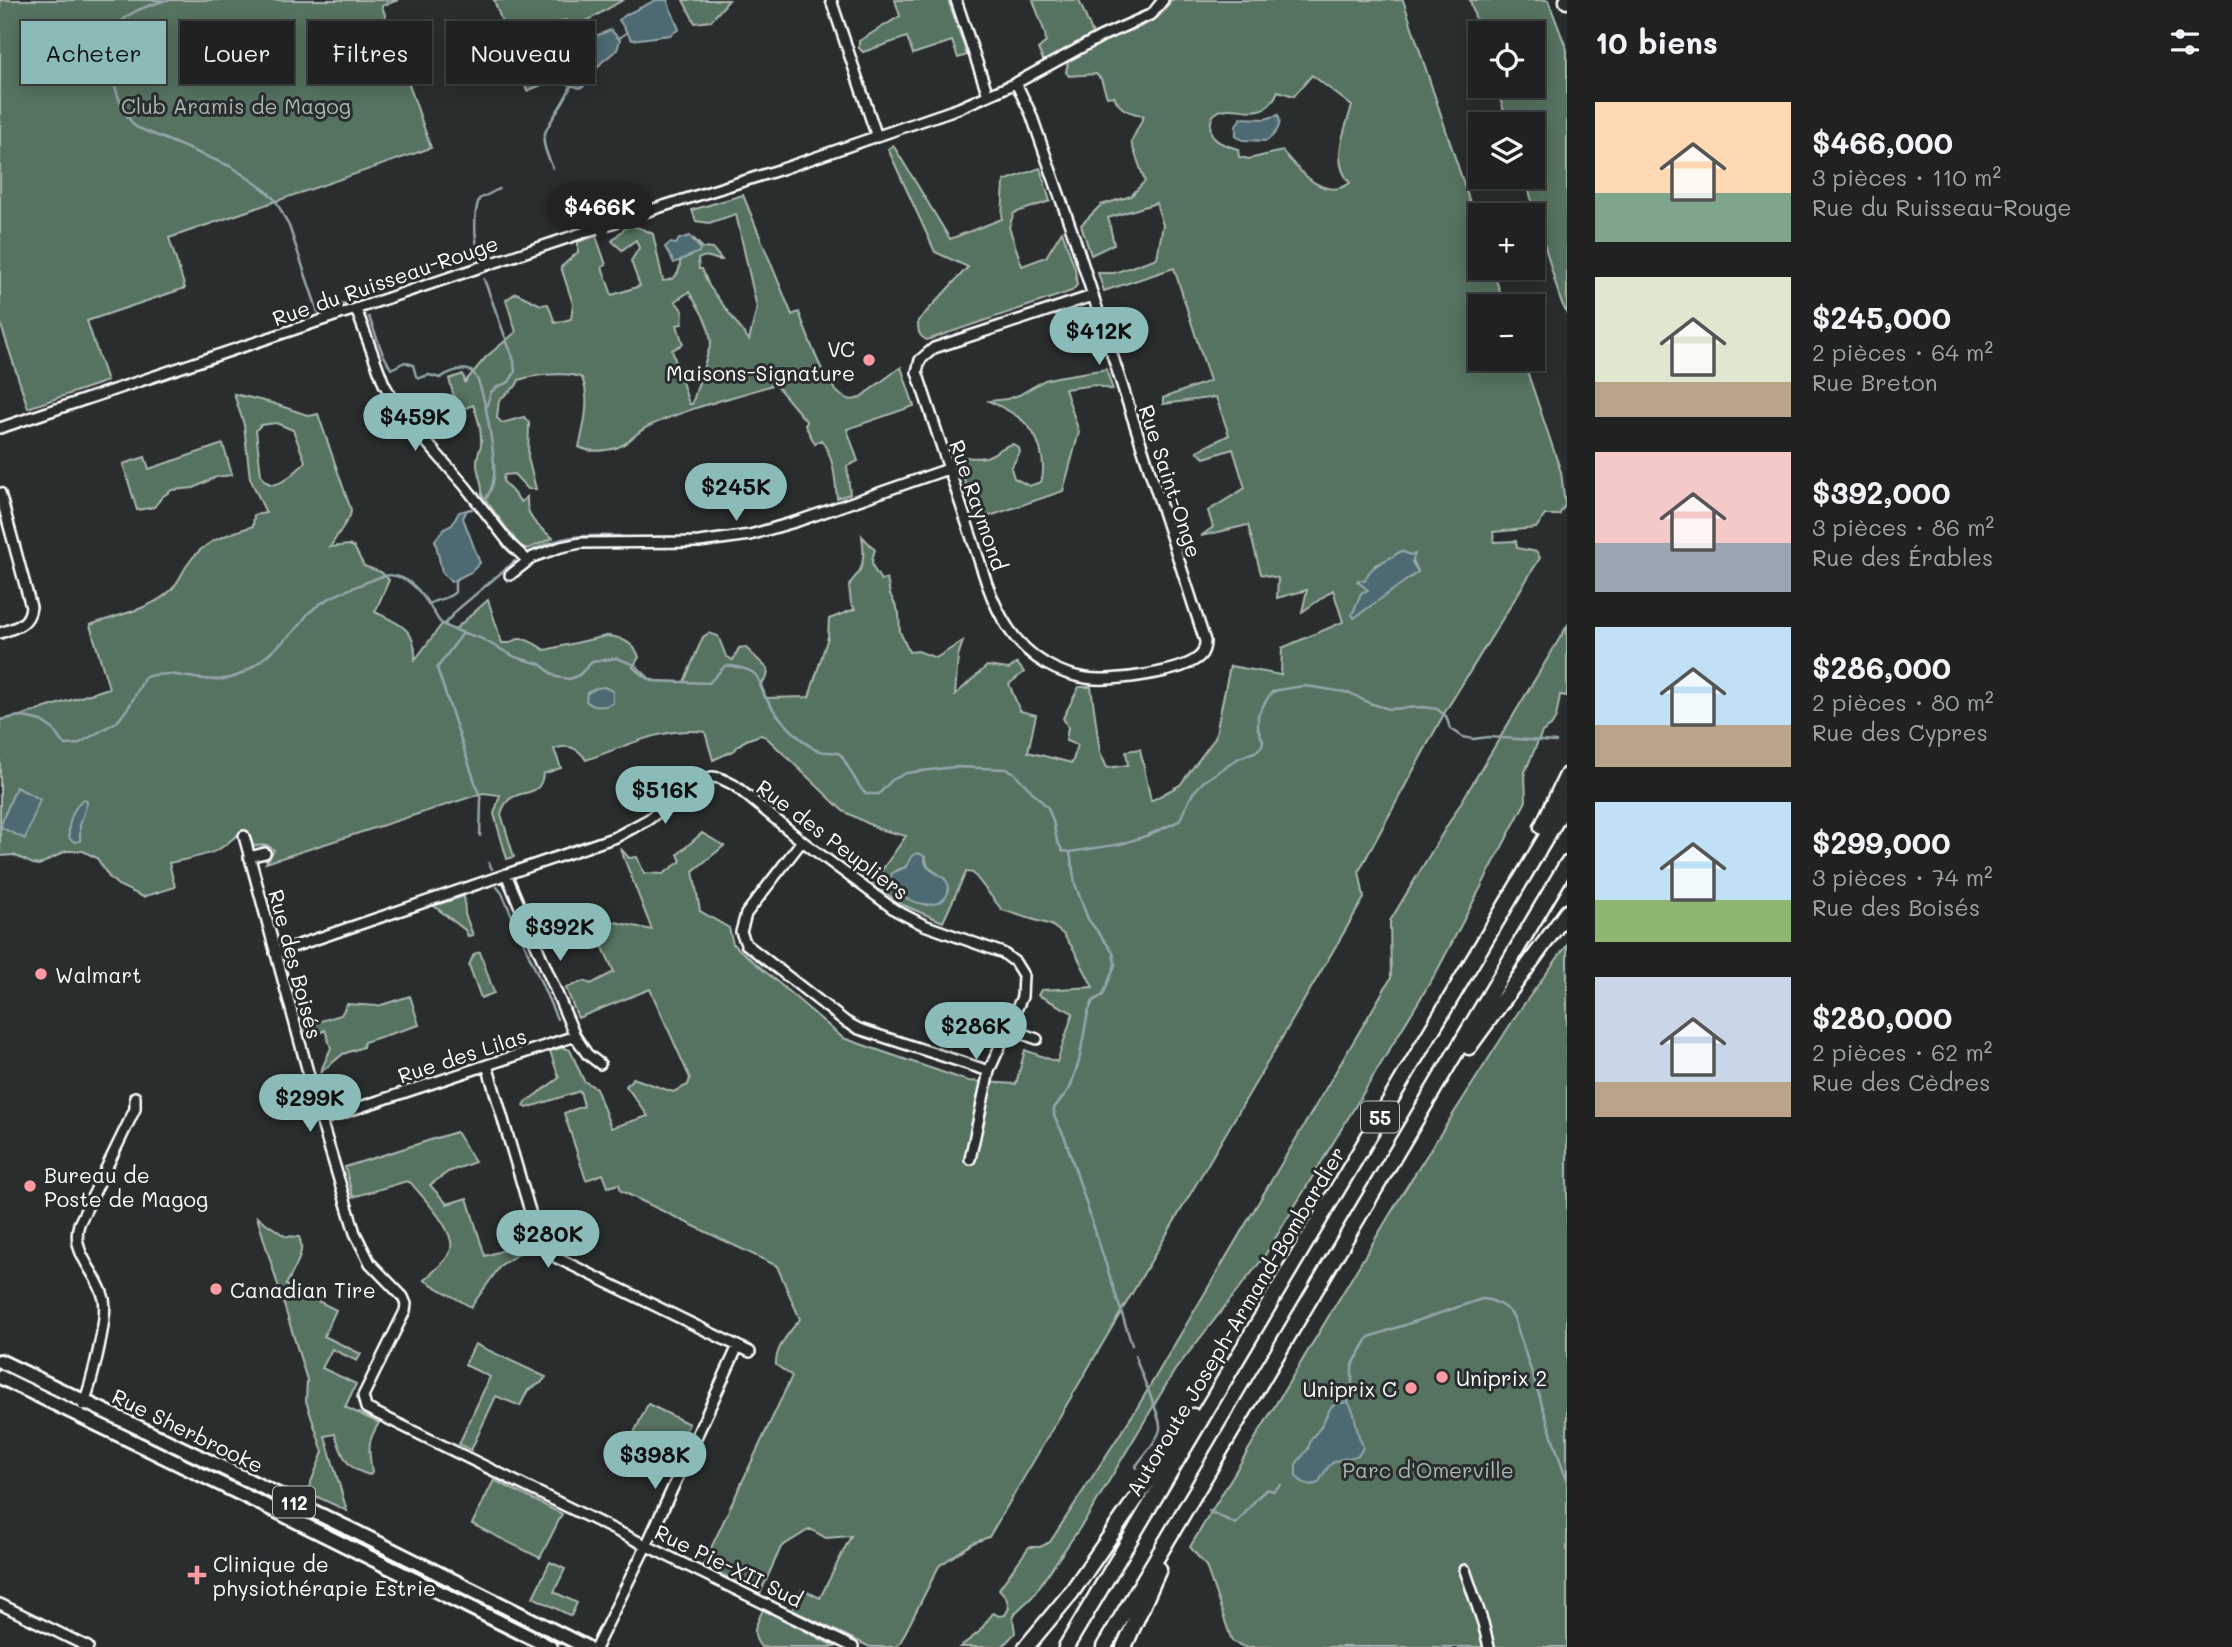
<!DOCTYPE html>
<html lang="fr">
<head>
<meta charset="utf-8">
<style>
	body { margin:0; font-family:Mali,sans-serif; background:#2d2f2f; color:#f1f3f6; height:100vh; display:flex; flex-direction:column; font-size:26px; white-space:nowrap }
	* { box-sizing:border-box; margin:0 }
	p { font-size:23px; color:#a2a4a5 }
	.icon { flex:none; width:38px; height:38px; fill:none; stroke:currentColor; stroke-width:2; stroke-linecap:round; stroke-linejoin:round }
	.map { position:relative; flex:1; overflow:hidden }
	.details { display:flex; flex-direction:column; background:#202222; width:665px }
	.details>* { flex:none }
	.top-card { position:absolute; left:21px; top:21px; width:665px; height:63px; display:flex; gap:14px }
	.buttons { position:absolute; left:1468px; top:21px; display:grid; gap:14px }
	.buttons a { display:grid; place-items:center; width:77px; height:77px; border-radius:0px; background:#202222; box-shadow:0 4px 18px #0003,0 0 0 2px #3d3f40; font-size:35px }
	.price { position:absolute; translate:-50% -60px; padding:0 16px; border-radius:24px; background:#8bbbb9; color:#111; font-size:23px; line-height:46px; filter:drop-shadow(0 2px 4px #0008) }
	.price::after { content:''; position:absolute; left:50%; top:42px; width:21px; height:16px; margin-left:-10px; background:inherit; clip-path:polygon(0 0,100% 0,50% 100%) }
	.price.on { background:#222; color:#fff }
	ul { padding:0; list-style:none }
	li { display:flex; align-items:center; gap:21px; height:175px; padding:0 28px }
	li span { display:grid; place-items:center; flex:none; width:196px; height:140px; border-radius:0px; color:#555 }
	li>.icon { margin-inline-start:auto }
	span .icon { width:84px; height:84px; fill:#fffc; stroke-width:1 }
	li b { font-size:30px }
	h2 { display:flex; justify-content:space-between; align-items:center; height:84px; padding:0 28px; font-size:30px }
	.chip { padding:0 24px; border-radius:0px; background:#202222; box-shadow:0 4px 18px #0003,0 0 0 2px #3d3f40; font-size:24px; line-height:63px }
	.chip.on { background:#8bbbb9; color:#111 }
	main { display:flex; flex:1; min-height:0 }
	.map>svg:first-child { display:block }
	.green { fill:#567261; stroke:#aab8b0; stroke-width:2; fill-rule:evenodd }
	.water { fill:#4e6b72; stroke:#95a6aa; stroke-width:2 }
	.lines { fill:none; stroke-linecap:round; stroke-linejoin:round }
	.stream { stroke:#95a6aa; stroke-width:2.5 }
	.minor-casing { stroke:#fff; stroke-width:14 }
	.major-casing { stroke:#fff; stroke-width:18 }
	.highway-casing { stroke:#fff; stroke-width:19 }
	.minor { stroke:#2a2d2e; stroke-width:9 }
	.major { stroke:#2a2d2e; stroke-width:12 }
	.highway { stroke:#2a2d2e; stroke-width:14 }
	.poi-dot { fill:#ff9aa2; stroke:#2a2d2e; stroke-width:2.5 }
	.labels { text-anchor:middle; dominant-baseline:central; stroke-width:6; stroke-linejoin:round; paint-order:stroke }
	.shield { fill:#2a2d2e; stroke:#bfc0c0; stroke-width:2 }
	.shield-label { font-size:19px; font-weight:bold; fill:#fff }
	.park-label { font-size:21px; fill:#aab8b0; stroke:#2a2d2e }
	.street-label { font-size:21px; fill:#fff; stroke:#2a2d2e }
	.poi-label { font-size:21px; fill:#fff; stroke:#2a2d2e; text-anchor:start }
</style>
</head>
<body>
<main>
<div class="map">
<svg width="1567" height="1647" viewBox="0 0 1567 1647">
	<rect width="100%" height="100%" fill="#2a2d2e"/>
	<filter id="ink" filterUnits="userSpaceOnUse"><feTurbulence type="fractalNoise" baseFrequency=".0143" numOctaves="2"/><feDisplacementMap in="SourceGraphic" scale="14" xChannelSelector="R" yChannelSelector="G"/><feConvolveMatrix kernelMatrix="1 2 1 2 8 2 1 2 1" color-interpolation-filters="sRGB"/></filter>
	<g filter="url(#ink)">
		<path class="green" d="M0,0H398L382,6L431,148L169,238L185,288L87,321L107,381L28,408L0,322Z
			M494,0H623L576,27L566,20L559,22L552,28L551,81L527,91Z
			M683,0H729L711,21L695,23Z
			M895,0H948L967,55L958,58L952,41L913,54L907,37L863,52L859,48V41L900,16Z
			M1033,0H1079L1097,45C1121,31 1159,28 1171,0H1403L1480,233V268H1492L1505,306H1480V359H1523L1561,472L1565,505L1559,515H1545L1536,528L1493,532L1494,542L1516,541L1517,548L1537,552L1540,558L1445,712L1359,871L1364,898L989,1537L973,1543L939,1566L900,1643L896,1647H870L792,1610L802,1589L820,1598L851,1536L826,1538L810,1529L781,1547L760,1594L703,1565L792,1376L776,1365C775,1347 790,1332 800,1319L777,1266L621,1191L619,1184L608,1187L603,1174L586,1180L564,1113L584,1106L580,1091L527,1108L524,1106L526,1102L559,1078L550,1051C558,1049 563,1046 570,1050L584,1081L596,1088L611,1128L648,1116L626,1086L633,1078L673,1092L688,1085L690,1078L650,989L578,1018L566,988L584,981L591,984L614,972L598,936L563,948L556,936L574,913L652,930L620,848L629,858L637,857L644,873L663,874L681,861L678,854L702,833L724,846L693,871L700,911L729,928L733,944L843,1038L968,1081L1016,1084L1025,1050L1057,1062L1073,1013L1038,995L1041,990L1093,987L1074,950L1063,934L1051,925L1002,910L973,873L966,872L943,922L903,905L872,884L906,836L879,829L843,811L766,737L761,735C751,738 740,741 735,750L713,760L705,732C664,726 624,747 586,760C578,747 568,744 554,749L561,768L543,774C540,805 510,781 501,814L514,857L507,859L494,814L500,795L483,793L266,863L274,850L267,845L253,846L248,831C232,835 232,842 219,849C205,857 186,859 169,863L175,887L143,897L118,885L109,877L97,858L83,851H66L39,865L33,864L14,855L0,856V720L20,716L109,688L90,625C114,616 152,609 170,591C178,584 182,572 188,564C203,541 228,534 253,526L254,515L266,513L250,478L244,425L234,394L272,403L310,416L318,414L351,510L350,516L330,547L349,545L354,547L364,566L381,572L389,580L375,612C400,624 417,629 415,660L442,624L454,630L488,600L502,643H510C522,633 534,644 545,650L606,636C620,636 635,644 639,657L633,667C650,685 661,681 684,682L703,637L709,633L718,636L726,656L733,660L739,648L745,647L768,669L767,677L760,685L765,698L809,697L828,637L829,619L855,609L851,603L849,586C851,580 856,577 859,572C865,561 864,548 862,536L875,550C869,563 873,569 881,580L887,579L890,594L899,613L900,632L909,652L918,651L936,658L963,641L958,656L955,695L987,666L1009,669L1017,663L1024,672L1009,684L1020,711L1036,715L1028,752L1072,763L1078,745L1066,741L1068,727L1063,718L1079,687H1091L1100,752L1107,768L1128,765L1126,751L1140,749L1151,801L1180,785L1215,738L1230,666L1281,675L1282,648L1343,622L1333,590L1302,612L1307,590L1277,598L1278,578L1261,574L1248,525L1201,536L1213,527L1208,511L1245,488L1233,449L1204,458L1197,451L1229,435L1216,397L1163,404V398L1210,381L1174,268L1104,291L1098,273H1114L1157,258L1163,225L1156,203L1108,218L1114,244L1091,255L1081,225L1101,205L1131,196L1145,181L1131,142L1144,116C1129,112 1120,111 1114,96L1107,97L1101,79L1096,74L1069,76L1066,72L1068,62L1062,53L1044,62L1038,49L1046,42L1045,33ZM1312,75L1352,106C1345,130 1330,161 1350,183C1322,202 1299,169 1282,151L1249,159L1239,157L1238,149C1224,145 1207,141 1211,122C1212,117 1212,116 1216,113C1229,103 1250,116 1265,108C1272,104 1275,98 1278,91L1294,96ZM276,423L293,430L305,461L303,465C291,475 272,497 261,475L256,430L261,425ZM1401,551L1410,555L1418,571L1369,590L1358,582L1365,581L1375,565L1389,559ZM912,856L925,857L928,867L945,879L927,905L896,893L889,884L897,870L906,867Z
			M1470,0H1548L1567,50V314L1560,299L1525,177H1533V124H1508L1496,86H1533V33L1480,34Z
			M893,145L950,239L1002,219L1004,181L1040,168L1050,201L1014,213L1009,227L1022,266L1046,257L1062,231L1075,269L1077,285L1072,291L927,340C918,336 918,331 918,321L968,267L935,252L888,149Z
			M743,195L792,315L799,312C807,333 825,392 848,399C852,401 856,399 859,398L901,367L914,406L847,429L858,461L847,466L850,494L837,498C835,479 834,456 821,440L815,444L805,425L807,422L775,384C733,398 687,408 647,427C635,433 629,444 616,448C604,451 590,453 579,447C584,427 591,398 582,378C569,371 532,375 519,380L516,386L499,400L497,418L502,423L524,417L529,423L528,458L536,489H528L514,474L504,475L503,481L521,502L527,497C526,518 537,526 553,538L528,549L520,546L482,495C483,480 476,473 477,461C477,456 480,450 481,445C482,431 478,417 473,405L458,411L449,379L463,374L465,382L486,357L516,332L506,300L516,293L541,305L548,304L555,323L571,319L573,304L561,267L578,252V242L596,236L606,265L602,267L612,295L640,286L631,261L639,248L636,240L622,250L612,241C627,223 632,223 653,234L663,281C676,280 680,273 680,261L700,249L693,238L703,248L713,249L722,260C713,260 708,253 698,259L699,269H702L709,286L749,340L757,308L736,214L709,223L696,221L692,210ZM689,292C699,308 710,324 711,343L692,404H689L672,350L683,344L677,325L682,324L683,311L675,301Z
			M1106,369L1113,390L1095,385L1065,389L1079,432L1063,491L978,520L956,456C965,457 977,459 986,457C996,454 1002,446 1013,444L1019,448L1020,452L1011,468L1014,478L1029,486L1041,482C1047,463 1039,434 1023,421C1013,412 1001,407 989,401L1007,399L1019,395L1045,380L1057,377Z
			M223,444L232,475L216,477L194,488L172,490L162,497L154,507L137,510L123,464L145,457L149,469Z
			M1567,626V696L1560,695L1556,718L1551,726L1542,732L1525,772L1526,801L1437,971L1264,1257L1175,1370L1088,1516L1032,1597L1016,1612L1013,1618L1015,1633L1002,1647H960L979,1632L993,1613L999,1616L1005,1615L1009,1608L1006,1597L999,1589L1029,1547H1040L1050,1542L1137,1408L1391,978L1390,921Z
			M464,896L465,914L473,935L468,936L465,930L434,906Z
			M1567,945V1647H1244L1232,1641L1206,1566L1190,1547L1404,1191L1519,1011Z
			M480,952L494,993L481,998L469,965L474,954Z
			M410,996L419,1025L364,1042L363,1047L343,1054L320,1073L331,1048L325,1030L308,1039L304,1026L341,1015L347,1004L378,1006Z
			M456,1132L475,1162L448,1172L430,1185L447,1204L467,1198L485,1256L530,1242L532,1245L501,1265L471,1307L424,1280C431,1274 447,1260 450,1252C459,1233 422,1197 411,1183L407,1181L353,1197L345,1167Z
			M257,1217L285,1236L299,1237C307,1253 292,1271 286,1285L336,1310L324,1336L361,1354L357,1361L332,1349L322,1368L356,1384L345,1407L379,1423C366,1443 369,1450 372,1473L370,1475C345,1469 343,1456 335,1434L325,1436L347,1511L307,1492L323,1452L306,1401L307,1380Z
			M475,1344L546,1377L541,1383L528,1390L520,1406L496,1396L471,1450L459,1444L490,1377L465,1365Z
			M648,1404L689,1424L672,1459L648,1447L643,1458L626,1449Z
			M181,1455L208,1466L510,1614L509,1617L463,1597L179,1458Z
			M494,1480L562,1514L540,1558L472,1524Z
			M550,1562L565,1569L554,1592L577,1603L571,1616L533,1597Z
			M763,1609L836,1647H761C749,1632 757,1625 763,1609Z"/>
		<path class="water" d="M656,0H667L679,29L670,35L632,40L619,20L627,14Z
			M611,30L620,40L617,50L602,62L583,87L579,88L565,83L563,71L585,46L590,38Z
			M1278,115C1283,125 1275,135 1266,141L1243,140L1236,137V125L1241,118L1265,119Z
			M690,236L700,249L699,252L674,263L665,247L670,243L676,244L679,239Z
			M467,510L463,518L480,563L471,572L451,582L442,572L435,540L444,529L452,525L459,512Z
			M1401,551L1410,555L1415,554L1412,562L1418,572L1354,618L1352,615L1361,593L1368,590L1358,582V580L1365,581C1369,564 1388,561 1401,551Z
			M604,687L613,691V703C604,708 593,708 586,701L587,693L597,688Z
			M16,787L40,799L25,839L2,828L1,824Z
			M83,799L87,800V803L80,825V841L75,842L70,839C66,827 73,807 83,799Z
			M917,853L923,855C925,859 925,863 927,866C932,873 945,875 948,884C950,888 948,891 947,895C936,915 898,899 889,884L892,873L906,867L912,856Z
			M1348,1402C1359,1417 1353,1428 1363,1446C1360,1463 1342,1454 1331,1464C1325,1469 1323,1477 1318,1483C1310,1487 1302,1483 1296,1476V1464L1308,1449L1311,1439L1320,1428L1331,1407L1336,1404Z"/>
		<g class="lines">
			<path class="stream" d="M166,0C151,5 128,11 119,25C102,51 115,107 136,127L232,167L265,190L276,201L289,226L318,312
				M619,38L626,33
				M553,168C549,159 542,145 544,136C547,124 565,102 571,86
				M479,261C476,241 472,220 479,199L499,189
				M484,279L514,361L515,372L509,382L497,387L491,392L486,409
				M333,307L364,299
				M369,317L382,352L391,369L405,362L413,365L416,376L419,378L429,375L440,378C448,373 461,367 471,371C484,377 496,461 494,476C493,485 490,494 484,501
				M467,510L472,509
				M527,553C562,534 582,535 620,536
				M429,604C437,598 448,600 455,592V581
				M445,624L457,610L515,561
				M463,633L437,668L481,800L480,836
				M0,720L20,716L41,721L53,729L61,741L66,745L78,744L118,721L130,705L145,677C176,667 207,689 239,675C254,668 286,640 297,628C302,623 305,616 311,611C326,597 348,590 367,582C380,577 389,572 402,578C419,585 430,607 440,622L452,629L480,638L515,657L540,664L556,677L570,679L579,675L592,662L616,658L635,665L652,681L709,683L725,666C732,665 749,669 755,674C762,682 763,695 769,703C778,718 800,740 814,749C823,754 832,750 840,754C844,757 856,785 866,794H879L892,780L906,773L954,767L1006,769L1013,772L1048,808L1053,821L1057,841L1063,851L1070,852L1121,844L1146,836L1179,821L1193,793L1203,782L1239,758L1257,751L1262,746L1263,741L1258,729V715L1267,699L1272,692L1278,690L1303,686L1313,687L1350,693L1369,703L1389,709L1423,707L1437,709L1446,716L1450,728L1463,737L1473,739L1489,737L1556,742
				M1070,852L1075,884L1088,919L1113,952L1115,965L1103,995L1093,1001L1088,1012L1079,1061L1070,1088L1054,1108V1116L1065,1138L1132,1345
				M489,863L492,869
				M497,887L502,893L557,1019
				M1135,1355C1139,1372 1162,1417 1160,1429C1159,1439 1142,1457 1136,1466L1137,1468
				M1348,1402L1352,1392V1366L1369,1337L1482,1299C1493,1299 1509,1308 1514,1318L1567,1482
				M1209,1511L1236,1524L1258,1497L1267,1489L1273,1491L1281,1485"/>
			<defs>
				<path id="minor" d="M831,0L877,137
					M956,0L988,95
					M1016,83L1031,114L1074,237L1205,641C1205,647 1204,652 1200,656C1183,673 1110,682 1086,678C1072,676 1058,671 1046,664C1014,645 999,617 987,584L917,372L920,360L934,348L1092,296
					M356,309L384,384L400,412L465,486L510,544L527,560
					M0,428L651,210L782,169L959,108L1016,83L1102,36L1152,14L1163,0
					M0,493L31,607C29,625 15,628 0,633
					M510,575L533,557L561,547L581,543L699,542L750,535L798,521L948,469
					M244,836L321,1120L355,1233L370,1263L403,1297L406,1304L405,1311L363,1396L366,1408L853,1647
					M802,841L746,914L741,932L746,944L846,1022L859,1029L989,1071
					M249,857L265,853
					M506,874L575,1036L587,1054L600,1064
					M275,953L616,837L649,819L697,781L712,777L720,778L734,785L802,841L895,910L924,925L1003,953L1015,962L1023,975L1022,997L989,1071L970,1159
					M1009,1029L1037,1039
					M487,1065L537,1235L543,1246L557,1258L750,1352
					M321,1120L575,1036
					M83,1405C91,1386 108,1318 104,1299C98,1272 70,1254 79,1224L135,1109V1097
					M1465,1570L1483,1623L1489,1647
					M0,1604L88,1647
					M596,1647L647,1544L738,1346"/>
				<path id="major" d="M0,1361L354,1531L586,1647
					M0,1377L280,1513L550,1647"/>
				<path id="highway" d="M1567,0V1
					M1542,827L1567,775
					M1469,1047L1567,912
					M1026,1647L1071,1593L1193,1416
					M1066,1647L1567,802
					M1104,1647L1567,864
					M1124,1647L1159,1569"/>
			</defs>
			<use href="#minor" class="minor-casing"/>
			<use href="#major" class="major-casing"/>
			<use href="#highway" class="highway-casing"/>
			<use href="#minor" class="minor"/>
			<use href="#major" class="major"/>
			<use href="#highway" class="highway"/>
		</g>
	</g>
	<g class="poi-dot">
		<circle cx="869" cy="360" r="7"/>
		<circle cx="41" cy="974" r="7"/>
		<circle cx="30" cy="1186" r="7"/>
		<circle cx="216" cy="1289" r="7"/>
		<circle cx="1442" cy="1377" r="7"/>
		<circle cx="1411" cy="1388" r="7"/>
		<path d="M193.5 1564.5h7v7h7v7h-7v7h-7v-7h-7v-7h7z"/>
	</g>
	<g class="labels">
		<g class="shield">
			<rect x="1361" y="1101.5" width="38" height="31" rx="5"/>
			<rect x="273" y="1486.5" width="42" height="31" rx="5"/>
		</g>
		<g class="shield-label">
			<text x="1380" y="1117">55</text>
			<text x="294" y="1502">112</text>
		</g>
		<g class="park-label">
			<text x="236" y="105">Club Aramis de Magog</text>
			<text x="1428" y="1469">Parc d'Omerville</text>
		</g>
		<g class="street-label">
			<text transform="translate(385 280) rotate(-19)">Rue du Ruisseau-Rouge</text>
			<text transform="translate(1171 481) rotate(72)">Rue Saint-Onge</text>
			<text transform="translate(979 505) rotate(71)">Rue Raymond</text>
			<text transform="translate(833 839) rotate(37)">Rue des Peupliers</text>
			<text transform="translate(296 964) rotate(75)">Rue des Boisés</text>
			<text transform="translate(462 1055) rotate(-18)">Rue des Lilas</text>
			<text transform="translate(1235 1321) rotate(-59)">Autoroute Joseph-Armand-Bombardier</text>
			<text transform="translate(188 1430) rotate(26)">Rue Sherbrooke</text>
			<text transform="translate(729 1565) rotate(26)">Rue Pie-XII Sud</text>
		</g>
		<g class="poi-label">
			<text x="855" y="348" text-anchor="end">VC<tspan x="855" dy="24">Maisons-Signature</tspan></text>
			<text x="55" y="974">Walmart</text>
			<text x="44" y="1174">Bureau de<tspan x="44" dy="24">Poste de Magog</tspan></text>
			<text x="230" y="1289">Canadian Tire</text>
			<text x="1456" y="1377">Uniprix 2</text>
			<text x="1397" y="1388" text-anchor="end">Uniprix C</text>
			<text x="213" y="1563">Clinique de<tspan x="213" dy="24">physiothérapie Estrie</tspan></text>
		</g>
	</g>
</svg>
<div class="buttons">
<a><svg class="icon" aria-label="locate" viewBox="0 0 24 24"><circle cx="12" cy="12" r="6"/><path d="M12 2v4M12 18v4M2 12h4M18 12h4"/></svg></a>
<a><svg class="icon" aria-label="layers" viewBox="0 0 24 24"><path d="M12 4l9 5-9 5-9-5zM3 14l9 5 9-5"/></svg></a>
<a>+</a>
<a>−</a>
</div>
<b class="price on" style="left:600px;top:243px">$466K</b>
<b class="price" style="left:1099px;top:367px">$412K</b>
<b class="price" style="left:415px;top:453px">$459K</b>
<b class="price" style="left:736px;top:523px">$245K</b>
<b class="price" style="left:665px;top:826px">$516K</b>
<b class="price" style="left:560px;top:963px">$392K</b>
<b class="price" style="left:976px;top:1062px">$286K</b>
<b class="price" style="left:310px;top:1134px">$299K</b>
<b class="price" style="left:548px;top:1270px">$280K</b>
<b class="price" style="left:655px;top:1491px">$398K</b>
<div class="top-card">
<a class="chip on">Acheter</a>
<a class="chip">Louer</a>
<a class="chip">Filtres</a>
<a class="chip">Nouveau</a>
</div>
</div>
<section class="details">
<h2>10 biens<svg class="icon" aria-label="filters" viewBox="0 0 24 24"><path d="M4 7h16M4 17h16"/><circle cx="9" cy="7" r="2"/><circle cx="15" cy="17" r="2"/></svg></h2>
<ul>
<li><span style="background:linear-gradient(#ffd9b3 65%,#7fa58c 0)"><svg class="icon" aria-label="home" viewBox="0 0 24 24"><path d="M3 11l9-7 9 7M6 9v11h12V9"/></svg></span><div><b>$466,000</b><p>3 pièces · 110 m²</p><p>Rue du Ruisseau-Rouge</p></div></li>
<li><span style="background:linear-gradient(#dfe7d0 75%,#b9a48a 0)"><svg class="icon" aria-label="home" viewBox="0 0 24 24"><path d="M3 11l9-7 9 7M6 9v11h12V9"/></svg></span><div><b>$245,000</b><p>2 pièces · 64 m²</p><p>Rue Breton</p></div></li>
<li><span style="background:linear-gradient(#f6c9c9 65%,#9aa5b1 0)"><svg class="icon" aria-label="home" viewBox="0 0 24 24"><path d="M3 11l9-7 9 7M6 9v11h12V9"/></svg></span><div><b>$392,000</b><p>3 pièces · 86 m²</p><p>Rue des Érables</p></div></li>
<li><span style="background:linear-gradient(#bfe0f5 70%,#b9a48a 0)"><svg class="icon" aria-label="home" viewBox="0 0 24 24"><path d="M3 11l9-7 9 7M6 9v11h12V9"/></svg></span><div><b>$286,000</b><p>2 pièces · 80 m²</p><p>Rue des Cypres</p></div></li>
<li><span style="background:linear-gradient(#bfe0f5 70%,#8fb573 0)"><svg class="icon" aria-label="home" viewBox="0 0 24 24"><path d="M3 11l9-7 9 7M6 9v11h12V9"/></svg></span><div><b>$299,000</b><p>3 pièces · 74 m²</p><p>Rue des Boisés</p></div></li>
<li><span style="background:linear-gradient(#c9d6e8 75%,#b9a48a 0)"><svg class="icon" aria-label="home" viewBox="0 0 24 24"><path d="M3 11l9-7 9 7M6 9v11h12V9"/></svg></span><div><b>$280,000</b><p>2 pièces · 62 m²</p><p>Rue des Cèdres</p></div></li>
</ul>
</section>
</main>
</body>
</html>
